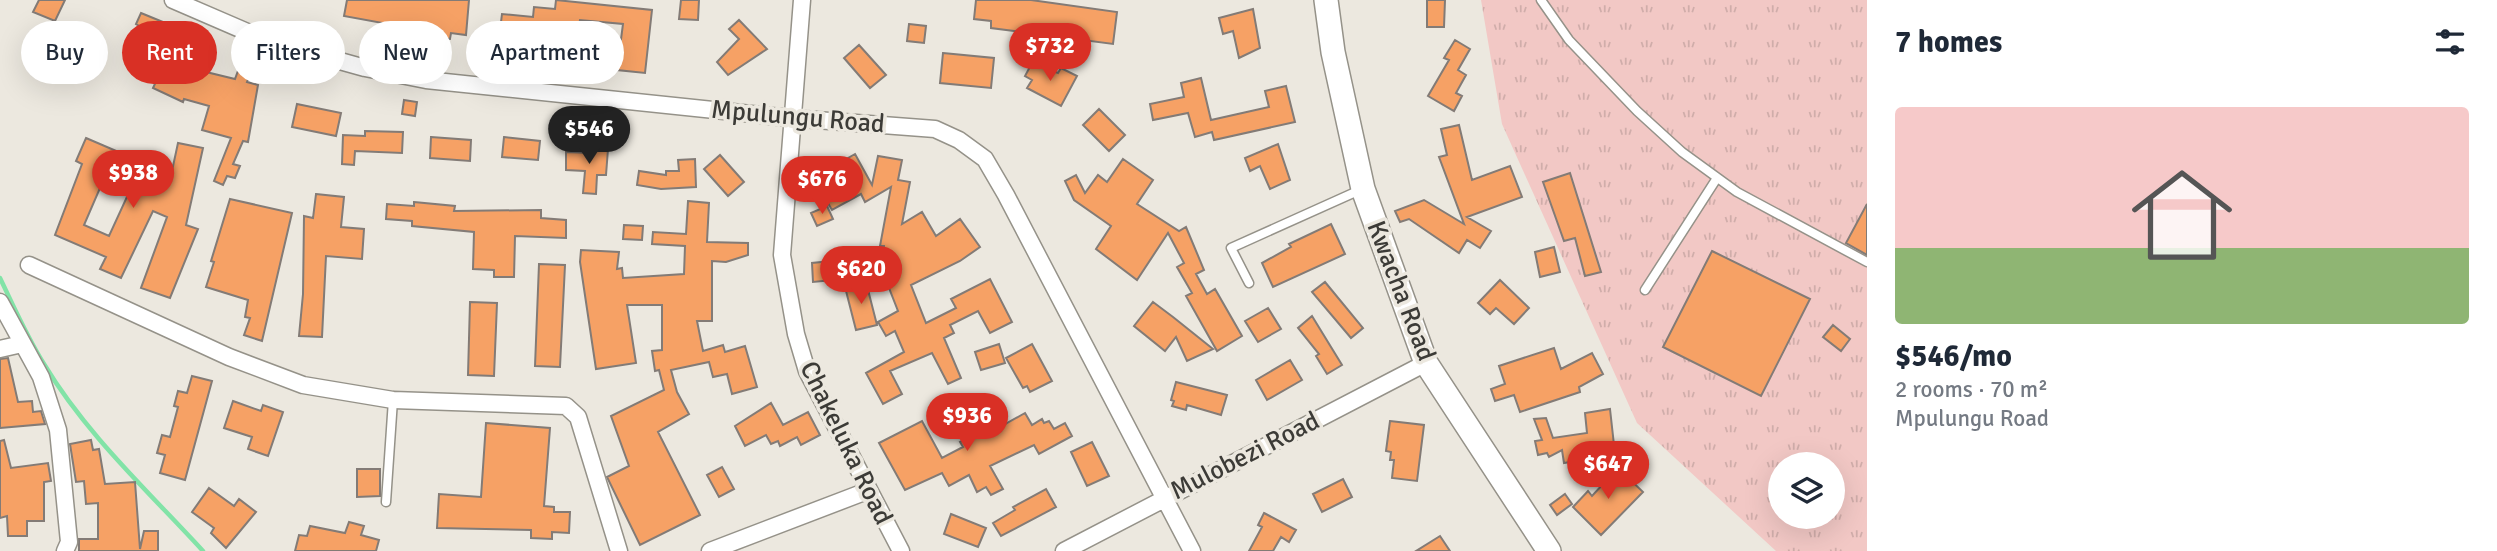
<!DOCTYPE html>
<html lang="en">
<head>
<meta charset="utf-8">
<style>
	body { margin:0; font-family:Signika,sans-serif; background:#f6f6f7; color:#1f2937; height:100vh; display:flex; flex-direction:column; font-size:26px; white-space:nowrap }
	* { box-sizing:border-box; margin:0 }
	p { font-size:23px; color:#747a83 }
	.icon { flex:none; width:38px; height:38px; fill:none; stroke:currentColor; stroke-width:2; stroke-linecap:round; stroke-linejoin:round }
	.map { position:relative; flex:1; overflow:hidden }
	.drawer { display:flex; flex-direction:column; background:#fff; width:630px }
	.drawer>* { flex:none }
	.banner { position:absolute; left:21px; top:21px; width:665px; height:63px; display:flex; gap:14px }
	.fabs { position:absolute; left:1768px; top:452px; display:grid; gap:14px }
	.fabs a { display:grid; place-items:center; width:77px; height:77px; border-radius:50%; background:#fff; box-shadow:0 7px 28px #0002; font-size:35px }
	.price { position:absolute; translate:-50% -60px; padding:0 16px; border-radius:24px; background:#d93025; color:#fff; font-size:23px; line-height:46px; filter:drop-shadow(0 2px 4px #0008) }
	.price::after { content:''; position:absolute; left:50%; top:42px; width:21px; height:16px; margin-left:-10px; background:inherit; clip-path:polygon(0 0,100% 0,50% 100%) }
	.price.current { background:#222; color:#fff }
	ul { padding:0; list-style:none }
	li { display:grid; align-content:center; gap:14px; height:371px; padding:0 28px }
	li span { display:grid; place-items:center; height:217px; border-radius:7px; color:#555 }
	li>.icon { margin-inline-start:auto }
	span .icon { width:126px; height:126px; fill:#fffc; stroke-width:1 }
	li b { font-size:30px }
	h2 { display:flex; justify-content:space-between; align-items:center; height:84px; padding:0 28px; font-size:30px }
	.pill { padding:0 24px; border-radius:32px; background:#fff; box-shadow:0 7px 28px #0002; font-size:24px; line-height:63px }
	.pill.current { background:#d93025; color:#fff }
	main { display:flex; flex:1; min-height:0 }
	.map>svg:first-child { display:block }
	.park { fill:url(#park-tufts); fill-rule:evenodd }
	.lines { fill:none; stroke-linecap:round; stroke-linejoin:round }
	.stream { stroke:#82e3a7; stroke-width:4.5 }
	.building { fill:#f6a165; stroke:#837b76; stroke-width:2; fill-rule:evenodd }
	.service-casing { stroke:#959289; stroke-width:11 }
	.minor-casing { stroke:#959289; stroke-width:19 }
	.secondary-casing { stroke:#959289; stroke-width:26 }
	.service { stroke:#fff; stroke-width:8 }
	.minor { stroke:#fff; stroke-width:16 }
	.secondary { stroke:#fff; stroke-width:23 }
	.labels { text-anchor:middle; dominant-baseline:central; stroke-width:7; stroke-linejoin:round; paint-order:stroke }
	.street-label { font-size:26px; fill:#3c3b37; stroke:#ece8df }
</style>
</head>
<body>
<main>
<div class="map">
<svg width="1867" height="551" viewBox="0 0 1867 551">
	<defs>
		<pattern id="park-tufts" width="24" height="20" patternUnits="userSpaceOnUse" patternTransform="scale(1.75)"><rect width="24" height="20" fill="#f2c8c5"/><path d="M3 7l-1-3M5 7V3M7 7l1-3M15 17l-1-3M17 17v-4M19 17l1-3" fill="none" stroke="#d0adaa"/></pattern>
	</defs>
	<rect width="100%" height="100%" fill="#ece8df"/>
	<path class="park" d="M1481,0H1867V551H1776L1637,423L1502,124ZM1780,464H1832V516H1780Z"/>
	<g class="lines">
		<path class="stream" d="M0,278C14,307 27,337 44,364C86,434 148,491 203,551"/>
	</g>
	<path class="building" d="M39,0H65L55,21L33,12Z
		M347,0H469L466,35L451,33L450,39L432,38V32L344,16Z
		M556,0L652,10L645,73L617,70L623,24L580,20L579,25L567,23L566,28L544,25L542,44L522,42L523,37L500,30L502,14L533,17L534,7L555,9Z
		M681,0H699L698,20L679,19Z
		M976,0H1031L1117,12L1113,44L991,28V21L974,19Z
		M1427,0H1445L1444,27H1427Z
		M1253,9L1260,48L1239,58L1233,31L1223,34L1219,18Z
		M141,13L163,22L155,35L136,24Z
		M739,20L767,49L728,75L717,62L739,39L729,29Z
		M909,24L926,26L924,43L907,41Z
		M1455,40L1470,49L1458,70L1466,75L1456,93L1462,96L1454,111L1428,96L1449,60L1444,58Z
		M174,43L204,57L198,70L235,79L239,68L251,72L247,82L258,85L248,142L243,141L233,164L240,166L235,178L227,176L223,185L214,181L231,138L202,130L209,106L184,99L183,102L153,88Z
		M859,45L886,75L870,88L844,58Z
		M943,53L994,58L991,88L940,83Z
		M1032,63L1058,73L1061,68L1077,76L1061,106L1027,88L1032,80L1025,76Z
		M1201,78L1211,120L1269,107L1265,91L1286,86L1295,122L1214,140L1212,132L1195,137L1188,113L1153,120L1150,104L1184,97L1181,83Z
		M404,100L417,102L415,116L402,114Z
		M297,104L341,113L336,136L292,127Z
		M1099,109L1125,135L1109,151L1083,125Z
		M1459,125L1472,180L1510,166L1522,197L1467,217L1491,231L1480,248L1467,240L1459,253L1409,219L1400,222L1395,211L1424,200L1464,224L1439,157L1447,155L1441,129Z
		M365,131L403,132L402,153L355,151L354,165L342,164L343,135L365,136Z
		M431,137L471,140L470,161L430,158Z
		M504,137L540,141L538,160L502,157Z
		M86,138L151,166L152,163L172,171L178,143L203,148L186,225L198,229L170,298L141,288L167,217L153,211L121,278L100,269L106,257L55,235L82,164L76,161ZM106,174L132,186L109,236L84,225Z
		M1278,144L1290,180L1270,189L1260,166L1250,171L1245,158Z
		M591,148L608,149L606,175H597L596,194L583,193L585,171L566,170V152L591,153Z
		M855,154L872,185L878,156L902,160L898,180L910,182L902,224L922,212L936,236L960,219L980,247L960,261L911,285L926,323L956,308L951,299L990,279L1012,322L990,333L978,311L950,325L954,333L944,338L961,378L948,384L932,353L890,371L902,394L883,404L866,373L904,352L895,331L886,336L878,322L898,311L882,270L885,269L884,246H880L891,187L865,202L861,194L832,210L822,193L850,177L841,162Z
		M720,155L744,182L728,196L704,169Z
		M695,159L696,187L661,189L637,185L639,171L666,175V171H679L678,160Z
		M1123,159L1153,180L1137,204L1179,231L1186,227L1204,270L1196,274L1207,294L1215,289L1242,336L1217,351L1186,296L1192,293L1177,267L1184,263L1168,233L1137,280L1096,249L1111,226L1074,200L1065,181L1076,175L1085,193L1098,175L1107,182Z
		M1570,173L1601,272L1585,276L1575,238L1564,241L1543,182Z
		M316,194L344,197L341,227L364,229L362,259L326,256L322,337L299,336L303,294L304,216L313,218Z
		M230,199L292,213L262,341L244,335L250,318L245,317L248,300L206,287L214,262L211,261Z
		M688,201L709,203L707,242L748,243V255L726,262L712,261V321H697L703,351L723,345L725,352L745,346L757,387L732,394L727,374L713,377L709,362L671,370L677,392L689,414L658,432L700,515L640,545L607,477L629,466L611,416L664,390L659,370L655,371L652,351L662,350V305H627L636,363L596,369L580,262L581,250L619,252L617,269L622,268L623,278L684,274L685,246L652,244L653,232L686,234Z
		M414,202L455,206L454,211L541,210V218L566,220V238L515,236L514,277H494V270L473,269L474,232L412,226V221L386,219L387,204L414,206Z
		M1867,204V255L1846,243Z
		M827,206L833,219L817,226L811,213Z
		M1331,224L1345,254L1273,287L1262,263L1291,247L1289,244Z
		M624,225L643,226L642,240L623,239Z
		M1554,247L1560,272L1540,277L1535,252Z
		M1712,251L1810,299L1761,396L1663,347Z
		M841,260L843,279L813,282L812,263Z
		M539,264L565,265L560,367L535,366Z
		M1500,280L1529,308L1514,324L1496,308L1490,314L1478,303Z
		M866,282L877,325L856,330L845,287Z
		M1325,282L1363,328L1351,338L1312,292Z
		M470,302L497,303L494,376L468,375Z
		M1153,302L1173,317L1213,349L1187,361L1176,337L1165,351L1134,326Z
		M1268,308L1281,329L1258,342L1245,321Z
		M1312,316L1342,365L1327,374L1316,356L1319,354L1298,328Z
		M1833,325L1850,339L1841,351L1823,337Z
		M999,344L1005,363L981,370L975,352Z
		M1032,344L1052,381L1030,392L1027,386L1023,388L1006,358Z
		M1554,348L1561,369L1592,353L1603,374L1579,387L1580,392L1520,412L1514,395L1495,401L1491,389L1505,384L1499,366Z
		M8,358L18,402L32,401L33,412L41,411L45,424L0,428V359Z
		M1290,360L1302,380L1267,400L1256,380Z
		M192,376L212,381L185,480L160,473L165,455L157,453L162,435L170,437L178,407L174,406L178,391L187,393Z
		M1176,382L1227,395L1221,415L1187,405L1186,410L1172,406L1174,401L1171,400Z
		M233,401L261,411L263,405L283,412L268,456L248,449L252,437L224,428Z
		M771,403L783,425L808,412L820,435L801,445L797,437L780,446L778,441L771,444L766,435L745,446L735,426Z
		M1610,409L1615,454L1564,463L1562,450L1549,457L1547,453L1538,455L1535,441L1542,440L1534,419L1546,418L1553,438L1587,433L1585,413Z
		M1025,413L1032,425L1042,419L1044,423L1049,421L1054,429L1065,423L1072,436L1039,454L1034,445L990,466L1003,489L991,495L986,487L977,492L969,475L949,486L942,473L905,490L879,443L922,421L942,458L963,447L960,442L984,430L987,436L1001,431L1000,427Z
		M1390,421L1424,425L1417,481L1392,478L1394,460H1390L1391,452L1386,451Z
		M486,423L550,428L544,506L554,507V512H570L569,533L552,532V539L531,538V530L437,528L439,494L481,497Z
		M4,440L11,468L48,463L51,481L44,482V521H27V536H8L7,516L0,518V441Z
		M91,440L93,450L99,449L105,484L135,482L140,549L144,531H158V551H79V539H98V503L86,504L84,481L76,482L70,444Z
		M1092,442L1109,476L1087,486L1071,452Z
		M722,467L734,489L719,497L707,475Z
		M1618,468L1643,492L1601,535L1573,507L1588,491L1592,496Z
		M357,469H380V496L357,497Z
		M1343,479L1352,497L1322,512L1313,494Z
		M209,488L234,506L239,499L256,512L226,548L211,533L214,528L192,512Z
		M1046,489L1056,507L1001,536L993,523L1015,510L1013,507Z
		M1565,494L1572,504L1557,515L1550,505Z
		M1264,513L1296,530L1289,542L1281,537L1273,551H1249L1262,527L1258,525Z
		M951,514L986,528L978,547L944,534Z
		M349,522L364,526L361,535L379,540L376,551H295L299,535L307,536L310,526L345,533Z
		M1440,536L1450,551H1416Z"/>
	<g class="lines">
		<defs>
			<path id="service" d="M1541,0L1569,40L1637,111L1682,152L1737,192L1867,262
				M1249,283L1231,248L1360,190
				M1645,290L1717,178
				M386,502L393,400"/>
			<path id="minor" d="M173,0L268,41L365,68L426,80L790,118L935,129L959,140L985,159L1006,195L1192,551
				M802,0L782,255L796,334L807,371L901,551
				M29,265L229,357L303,385L393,400L566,406L578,417L619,551
				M0,302L41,377L58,430L69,542L65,551
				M0,349L22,344
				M710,551L867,491
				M1064,551L1426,363"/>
			<path id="secondary" d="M1326,0L1333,52L1363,189L1426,363L1549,551"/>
		</defs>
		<use href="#service" class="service-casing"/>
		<use href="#minor" class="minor-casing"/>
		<use href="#secondary" class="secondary-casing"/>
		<use href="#service" class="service"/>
		<use href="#minor" class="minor"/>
		<use href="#secondary" class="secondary"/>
	</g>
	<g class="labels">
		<g class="street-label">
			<text transform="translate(798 117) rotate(5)">Mpulungu Road</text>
			<text transform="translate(1401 291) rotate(69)">Kwacha Road</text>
			<text transform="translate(846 443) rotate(64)">Chakeluka Road</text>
			<text transform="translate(1245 456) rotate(-27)">Mulobezi Road</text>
		</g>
	</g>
</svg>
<div class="fabs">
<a><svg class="icon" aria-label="layers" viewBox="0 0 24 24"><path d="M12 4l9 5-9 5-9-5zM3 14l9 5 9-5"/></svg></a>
</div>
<b class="price" style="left:1050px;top:83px">$732</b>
<b class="price current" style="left:589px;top:166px">$546</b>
<b class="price" style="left:133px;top:210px">$938</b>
<b class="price" style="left:822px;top:216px">$676</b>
<b class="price" style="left:861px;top:306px">$620</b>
<b class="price" style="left:967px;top:453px">$936</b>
<b class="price" style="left:1608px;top:501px">$647</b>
<div class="banner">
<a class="pill">Buy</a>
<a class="pill current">Rent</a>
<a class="pill">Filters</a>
<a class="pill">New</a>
<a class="pill">Apartment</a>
</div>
</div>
<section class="drawer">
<h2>7 homes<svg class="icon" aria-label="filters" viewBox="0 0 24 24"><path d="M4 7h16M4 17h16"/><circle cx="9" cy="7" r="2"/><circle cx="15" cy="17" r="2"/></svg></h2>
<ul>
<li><span style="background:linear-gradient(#f6c9c9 65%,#8fb573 0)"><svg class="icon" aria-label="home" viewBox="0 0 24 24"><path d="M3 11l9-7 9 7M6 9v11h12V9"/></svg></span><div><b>$546/mo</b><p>2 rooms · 70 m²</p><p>Mpulungu Road</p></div></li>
</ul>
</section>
</main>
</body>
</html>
